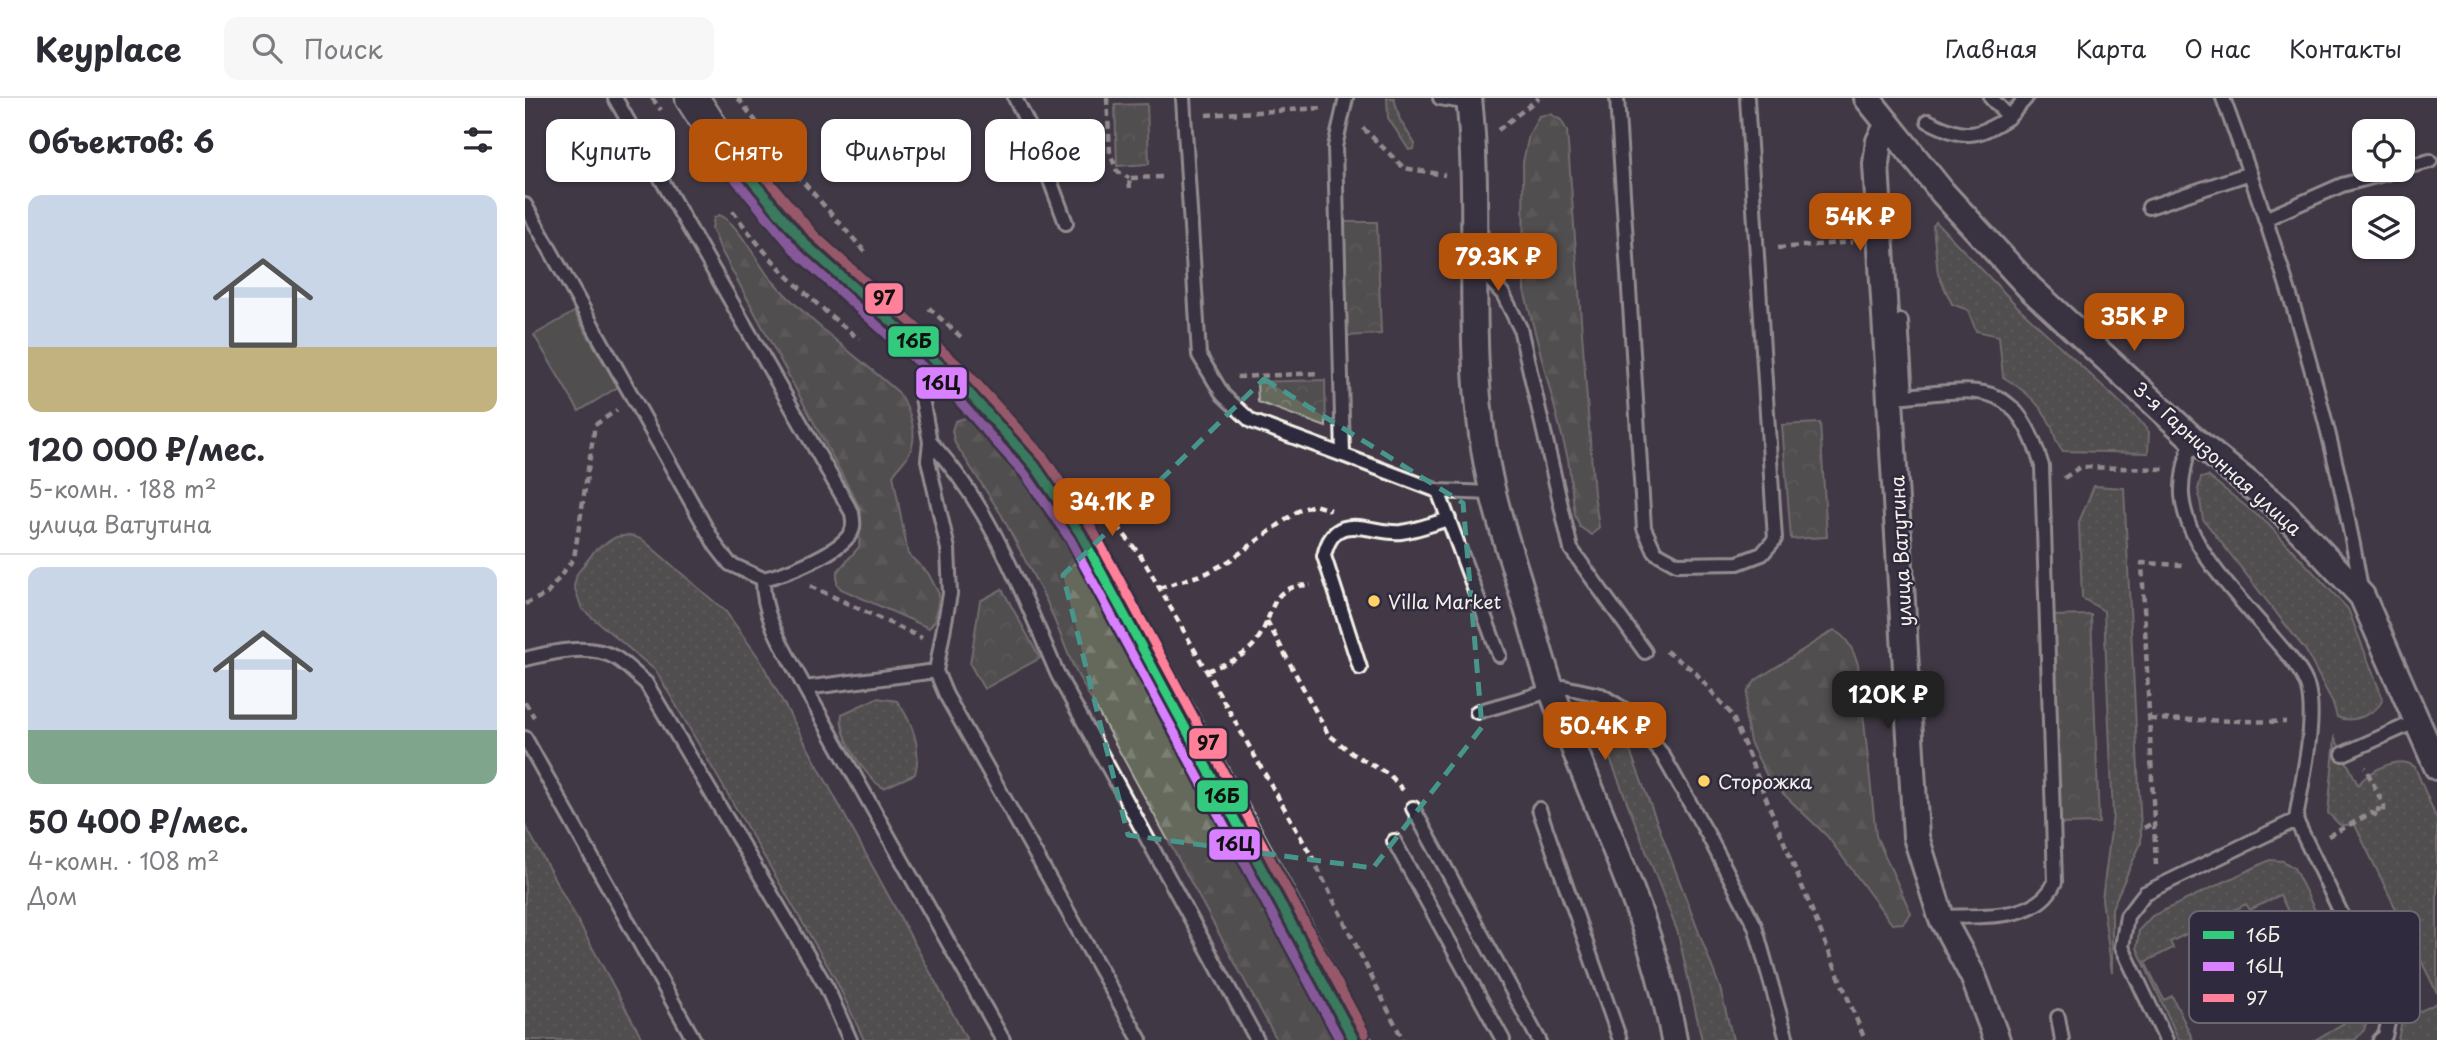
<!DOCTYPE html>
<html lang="ru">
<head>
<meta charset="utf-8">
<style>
	body { margin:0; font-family:"Playpen Sans",sans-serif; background:#f7f7f7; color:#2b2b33; height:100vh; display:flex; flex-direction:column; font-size:26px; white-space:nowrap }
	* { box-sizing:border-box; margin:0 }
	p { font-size:23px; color:#7c7c81 }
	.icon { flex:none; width:38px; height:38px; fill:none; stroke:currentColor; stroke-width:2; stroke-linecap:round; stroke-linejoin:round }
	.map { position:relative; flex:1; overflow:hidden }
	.sheet { display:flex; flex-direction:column; background:#fff; width:525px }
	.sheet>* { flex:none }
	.banner { position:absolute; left:21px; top:21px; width:665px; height:63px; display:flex; gap:14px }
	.buttons { position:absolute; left:1827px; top:21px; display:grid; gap:14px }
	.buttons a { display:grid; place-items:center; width:63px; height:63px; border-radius:14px; background:#fff; box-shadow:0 2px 5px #0004; font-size:35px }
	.price { position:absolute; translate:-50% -60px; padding:0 16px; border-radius:14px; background:#b45309; color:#fff; font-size:23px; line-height:46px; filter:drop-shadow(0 2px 4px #0008) }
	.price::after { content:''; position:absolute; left:50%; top:42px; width:21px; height:16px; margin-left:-10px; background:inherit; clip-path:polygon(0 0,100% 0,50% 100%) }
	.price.current { background:#222; color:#fff }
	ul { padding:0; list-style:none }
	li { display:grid; align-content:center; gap:14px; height:371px; padding:0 28px }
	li+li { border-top:2px solid #e1e1e2 }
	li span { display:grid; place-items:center; height:217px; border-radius:14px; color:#555 }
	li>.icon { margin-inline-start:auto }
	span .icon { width:126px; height:126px; fill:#fffc; stroke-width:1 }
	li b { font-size:30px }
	h2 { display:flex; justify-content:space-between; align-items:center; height:84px; padding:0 28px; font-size:30px }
	.pill { padding:0 24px; border-radius:14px; background:#fff; box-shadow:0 2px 5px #0004; font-size:24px; line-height:63px }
	.pill.current { background:#b45309; color:#fff }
	header { display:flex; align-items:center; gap:42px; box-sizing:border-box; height:98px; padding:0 35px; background:#fff; border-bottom:2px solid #e1e1e2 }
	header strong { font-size:33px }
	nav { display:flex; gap:38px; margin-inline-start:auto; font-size:24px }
	.search { width:490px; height:63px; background:#f7f7f7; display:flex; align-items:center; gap:18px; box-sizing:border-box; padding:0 24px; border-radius:14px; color:#7c7c81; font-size:26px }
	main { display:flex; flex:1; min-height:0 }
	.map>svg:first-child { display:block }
	.grass { fill:url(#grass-dots); stroke:#acada2; stroke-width:2 }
	.forest { fill:url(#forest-firs); stroke:#acada2; stroke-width:2 }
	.park { fill:url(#park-crowns); stroke:#acada2; stroke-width:2 }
	.garden { fill:#65695c; stroke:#acada2; stroke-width:2 }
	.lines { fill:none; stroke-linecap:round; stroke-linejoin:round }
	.service-casing { stroke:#f4f1e8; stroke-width:18 }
	.minor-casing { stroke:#f4f1e8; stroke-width:30 }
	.tertiary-casing { stroke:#f4f1e8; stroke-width:37 }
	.path { stroke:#f4f1e8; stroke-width:4.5; stroke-dasharray:7 5; stroke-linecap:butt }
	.service { stroke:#2f2a3d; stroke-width:12 }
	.minor { stroke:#2f2a3d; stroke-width:24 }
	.tertiary { stroke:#2f2a3d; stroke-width:32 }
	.bus-1-casing { stroke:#2f2a3d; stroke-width:14 }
	.bus-2-casing { stroke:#2f2a3d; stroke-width:14 }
	.bus-3-casing { stroke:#2f2a3d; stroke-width:14 }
	.bus-1 { stroke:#33ca7d; stroke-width:9 }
	.bus-2 { stroke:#d880ff; stroke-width:9 }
	.bus-3 { stroke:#ff8098; stroke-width:9 }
	.marked { fill:none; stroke:#48958c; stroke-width:5; stroke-dasharray:14 9; stroke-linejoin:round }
	.poi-dot { fill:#ffd166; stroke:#2f2a3d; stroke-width:2.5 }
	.labels { text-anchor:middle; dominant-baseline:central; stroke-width:5; stroke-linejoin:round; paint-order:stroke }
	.street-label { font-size:19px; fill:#f4f1e8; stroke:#2f2a3d }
	.poi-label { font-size:19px; fill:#f4f1e8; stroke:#2f2a3d; text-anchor:start }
	.key { fill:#2f2a3d; stroke:#6a6670; stroke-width:2 }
	.key-label { font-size:19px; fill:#f4f1e8 }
	.line-badge { stroke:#2f2a3d; stroke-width:2.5 }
	.pale-badge-label { font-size:19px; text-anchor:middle; font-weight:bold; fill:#111 }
</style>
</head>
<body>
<header>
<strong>Keyplace</strong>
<div class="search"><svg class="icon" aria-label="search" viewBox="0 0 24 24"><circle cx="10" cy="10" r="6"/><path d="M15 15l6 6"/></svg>Поиск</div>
<nav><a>Главная</a><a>Карта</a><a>О нас</a><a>Контакты</a></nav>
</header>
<main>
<section class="sheet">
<h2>Объектов: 6<svg class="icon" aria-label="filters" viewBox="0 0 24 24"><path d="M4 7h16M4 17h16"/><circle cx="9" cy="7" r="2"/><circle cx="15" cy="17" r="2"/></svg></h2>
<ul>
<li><span style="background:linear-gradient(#c9d6e8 70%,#c2b280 0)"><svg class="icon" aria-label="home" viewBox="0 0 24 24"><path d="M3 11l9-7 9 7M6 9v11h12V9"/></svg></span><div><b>120 000 ₽/мес.</b><p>5-комн. · 188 m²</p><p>улица Ватутина</p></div></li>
<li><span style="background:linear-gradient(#c9d6e8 75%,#7fa58c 0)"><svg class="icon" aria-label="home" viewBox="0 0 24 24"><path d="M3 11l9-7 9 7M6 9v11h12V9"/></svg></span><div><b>50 400 ₽/мес.</b><p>4-комн. · 108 m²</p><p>Дом</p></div></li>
</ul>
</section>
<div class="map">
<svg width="1912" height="942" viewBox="0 0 1912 942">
	<defs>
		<pattern id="grass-dots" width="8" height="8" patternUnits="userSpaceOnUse" patternTransform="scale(1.75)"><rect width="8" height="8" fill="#65695c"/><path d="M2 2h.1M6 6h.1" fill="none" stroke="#7c7f73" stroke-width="1.8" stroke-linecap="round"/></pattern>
		<pattern id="forest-firs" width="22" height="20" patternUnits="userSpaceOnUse" patternTransform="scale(1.75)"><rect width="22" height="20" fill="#65695c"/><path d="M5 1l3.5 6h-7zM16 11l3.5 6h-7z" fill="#7c7f73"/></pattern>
		<pattern id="park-crowns" width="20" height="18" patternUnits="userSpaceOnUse" patternTransform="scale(1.75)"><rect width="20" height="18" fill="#65695c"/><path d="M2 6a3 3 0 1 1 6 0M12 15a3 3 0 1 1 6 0" fill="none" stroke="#7c7f73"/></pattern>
	</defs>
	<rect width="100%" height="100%" fill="#423846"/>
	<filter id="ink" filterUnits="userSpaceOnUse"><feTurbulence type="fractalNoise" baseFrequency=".0143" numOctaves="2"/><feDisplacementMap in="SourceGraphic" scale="14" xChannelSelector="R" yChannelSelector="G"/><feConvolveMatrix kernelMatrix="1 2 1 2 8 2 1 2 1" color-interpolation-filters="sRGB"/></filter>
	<g filter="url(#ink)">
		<path class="grass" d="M862,0H869L875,22L890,46L889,51L884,52L863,20Z
			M1411,124L1494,210L1615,323L1624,334L1623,355L1538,353C1530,345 1530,337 1526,327C1516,306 1497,290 1478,279L1474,238L1451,233L1443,212L1427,206L1413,176L1408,128Z
			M1683,378L1743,426L1823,511L1858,601C1852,616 1827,626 1812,619L1808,605L1781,553L1678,421L1673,391L1676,380Z
			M1569,388L1599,390L1616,732V745L1587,810V875L1577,801L1588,718L1579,513L1557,500L1554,424Z
			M105,437L118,442L201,514L234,560L442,942H339L311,882L131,573L57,511L49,488L52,476L71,451L91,439Z
			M352,600L372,603C388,625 397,649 390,676L359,690C341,682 313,636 317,616Z
			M1082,618L1088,621L1102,645L1195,890L1208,942H1177L1153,835L1074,632V624Z
			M1810,640L1833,687C1844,673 1874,656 1890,669L1912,722V895L1830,727H1815L1803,715Z
			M0,727L118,942H0Z
			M1745,762L1758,763L1769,770L1843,919L1839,932L1830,942H1790L1819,925L1798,883L1790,886L1769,844L1776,840L1755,797L1725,812L1721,806L1645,844L1648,850L1620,864L1639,902L1647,898L1668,942H1654L1612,850L1614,832L1627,818Z
			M1912,905V942H1873L1877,922Z"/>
		<path class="forest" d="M1025,16L1036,22L1042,33L1069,396L1074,429L1067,437L1055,429L1050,417L1043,361L999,192L998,64L1004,37L1014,18Z
			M194,117C210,121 233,165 244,179C282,222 330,257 373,294C385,312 396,338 382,359C378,365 372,370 368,377L383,456L403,475L414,496L411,521L404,530L316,491L312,486V474L334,449L336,412L196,152L187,130L189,120Z
			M440,320C477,337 517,407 540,442L808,942H752L549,570L522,504L476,416L430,345L427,333L430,323Z
			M1309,532C1323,540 1328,552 1333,566L1351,738L1386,815L1378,825L1367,826L1302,738L1244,682L1225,644L1220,616L1223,593L1231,582Z"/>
		<path class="park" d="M622,6L624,66L592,68L590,7Z
			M818,124H852L856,236L821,238Z
			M800,282L801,329L733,304L732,284Z
			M1295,325L1302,439L1266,441L1257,327Z
			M477,491L515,560L459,591L445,566L455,503Z
			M1566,517L1574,725L1535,726L1526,518Z"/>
		<path class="garden" d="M49,214L93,289L54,313L9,237Z"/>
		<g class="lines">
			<defs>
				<path id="service" d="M90,0L327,415C328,422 330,430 325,436C312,456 260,476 238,481
					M490,0L507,34L541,125
					M658,0L674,257L698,297L726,323L818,357L810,49L821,0
					M915,0L944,5
					M1092,0L1119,430L1130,454L1152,466L1213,465L1237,456L1250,441L1222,0
					M1466,0L1484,19L1501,0
					M1698,0C1757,161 1807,321 1836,490
					M1403,23C1439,41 1450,41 1484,19
					M1878,70L1905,63
					M0,107L191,448L205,466L238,481C237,521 263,556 280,590
					M1624,109L1725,75
					M1740,121L1817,87L1873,72
					M951,167L978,196L995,230L1046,451L1120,554
					M1376,223L1381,298
					M397,258L395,289L405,344L403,362L423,451L425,496L411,573L421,597L615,942
					M1366,299C1449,294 1488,272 1517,368L1530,784C1512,825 1454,817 1416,819
					M405,344C466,408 498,497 533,577L732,942
					M818,357L913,393L968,395
					M913,393L974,557
					M0,561C28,554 64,545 91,560C102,567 111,577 121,585L302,890L325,942
					M835,570L799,458C810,409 846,437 876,434C892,432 909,425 924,421
					M411,573L280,590L478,942
					M952,614L1039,589L1076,597L1100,612L1137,656L1183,737L1230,828L1262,942
					M0,640L169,942
					M1818,656L1892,623
					M888,710L1014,942
					M1014,711L1095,942
					M1771,722L1865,916L1860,938L1855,942
					M869,743L978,942
					M1533,919L1537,942
					M1641,942L1597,849L1602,818L1620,795L1771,722C1776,684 1792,626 1783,590C1778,573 1762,556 1750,542C1717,502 1661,451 1657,397C1656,378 1662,358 1667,340"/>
				<path id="minor" d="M944,0C958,131 936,266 968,395C976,429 988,463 998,497C1008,529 1016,562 1027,593C1069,709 1128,820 1149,942
					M1342,0L1363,26L1354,43L1351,66L1391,739L1416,819L1448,878L1472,942
					M1363,26L1418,95L1505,190L1667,340L1753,409L1837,498L1912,669"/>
				<path id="tertiary" d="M167,0L196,45L280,146L435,285L510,368L555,435L747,786L829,942"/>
			</defs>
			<use href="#service" class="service-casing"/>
			<use href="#minor" class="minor-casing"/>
			<use href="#tertiary" class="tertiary-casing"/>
			<path class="path" d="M127,0L136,12
				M213,0L272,77L342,156
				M582,0L585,55L592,73L604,80
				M681,17L798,10
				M838,30L879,70L920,77
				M973,32L1014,0
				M605,90L604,80L641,79
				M208,113C243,163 286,203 334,241
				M1253,150L1328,144
				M404,210L436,239
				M712,279L794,275
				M1539,380L1555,369L1639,371
				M585,418L618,461L787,759L878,942
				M285,488L397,540
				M634,490L682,475L704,463L773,413L789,407L806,412
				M0,506L22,496L49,460L70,327L92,312
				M742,523L803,636L828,656L863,676L878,692
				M1141,553L1169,573L1207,617L1340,942
				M682,573C700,565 721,560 733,541C751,513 743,487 786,487
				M0,604L9,619
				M1625,621L1761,624
				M1619,730L1629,724
				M1803,738L1847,715L1853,718V711L1859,715V708L1840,669
				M1631,767L1617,465L1657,467"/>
			<use href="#service" class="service"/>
			<use href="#minor" class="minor"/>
			<use href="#tertiary" class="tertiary"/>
			<defs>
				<path id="bus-1" d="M196,45L280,146L435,285L510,368L555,435L829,942"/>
				<path id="bus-2" d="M187,53L272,155L426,294L500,376L545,441L815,942"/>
				<path id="bus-3" d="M205,37L289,137L444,277L519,360L566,429L840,936"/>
			</defs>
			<use href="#bus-1" class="bus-1-casing"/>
			<use href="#bus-2" class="bus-2-casing"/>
			<use href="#bus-3" class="bus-3-casing"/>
			<use href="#bus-1" class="bus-1"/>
			<use href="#bus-2" class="bus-2"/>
			<use href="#bus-3" class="bus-3"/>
		</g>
	</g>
	<path d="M0 0H1912V942H0ZM739,281L938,405L957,629L848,770L603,737L538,477Z" fill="#423846" fill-opacity=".55" fill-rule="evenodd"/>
	<path class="marked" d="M739,281L938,405L957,629L848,770L603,737L538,477Z"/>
	<g class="poi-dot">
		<circle cx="849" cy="503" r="7"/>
		<circle cx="1179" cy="683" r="7"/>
	</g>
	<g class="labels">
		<g class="street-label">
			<text transform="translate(1693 360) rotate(42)">3-я Гарнизонная улица</text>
			<text transform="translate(1375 453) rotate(-93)">улица Ватутина</text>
		</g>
		<g class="poi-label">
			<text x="863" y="503">Villa Market</text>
			<text x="1193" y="683">Сторожка</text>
		</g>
	</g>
	<rect x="1664" y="813" width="231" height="112" rx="10" class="key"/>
	<rect x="1678" y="833" width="31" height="8" fill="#33ca7d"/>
	<rect x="1678" y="864" width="31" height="9" fill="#d880ff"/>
	<rect x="1678" y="896" width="31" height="8" fill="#ff8098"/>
	<g class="key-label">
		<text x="1721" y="844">16Б</text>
		<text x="1721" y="875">16Ц</text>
		<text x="1721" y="907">97</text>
	</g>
	<g class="line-badge">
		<rect x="339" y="184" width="40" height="33" rx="7" fill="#ff8098"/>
		<rect x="362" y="227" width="53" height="33" rx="7" fill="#33ca7d"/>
		<rect x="390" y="268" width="53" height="34" rx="7" fill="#d880ff"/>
		<rect x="663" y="629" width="40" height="33" rx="7" fill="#ff8098"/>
		<rect x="671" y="681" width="53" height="34" rx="7" fill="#33ca7d"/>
		<rect x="683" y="730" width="53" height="33" rx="7" fill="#d880ff"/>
	</g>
	<g class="pale-badge-label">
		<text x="359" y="207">97</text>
		<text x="389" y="250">16Б</text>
		<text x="416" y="292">16Ц</text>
		<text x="683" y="652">97</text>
		<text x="697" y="705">16Б</text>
		<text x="710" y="753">16Ц</text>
	</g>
</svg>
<div class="buttons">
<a><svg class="icon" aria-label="locate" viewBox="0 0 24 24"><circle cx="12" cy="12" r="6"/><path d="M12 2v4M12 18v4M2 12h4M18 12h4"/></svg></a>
<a><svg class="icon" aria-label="layers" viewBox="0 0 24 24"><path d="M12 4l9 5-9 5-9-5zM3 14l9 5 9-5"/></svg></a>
</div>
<b class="price" style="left:1335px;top:155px">54K ₽</b>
<b class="price" style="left:973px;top:195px">79.3K ₽</b>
<b class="price" style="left:1609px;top:255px">35K ₽</b>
<b class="price" style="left:587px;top:440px">34.1K ₽</b>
<b class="price current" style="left:1363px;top:633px">120K ₽</b>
<b class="price" style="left:1080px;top:664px">50.4K ₽</b>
<div class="banner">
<a class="pill">Купить</a>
<a class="pill current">Снять</a>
<a class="pill">Фильтры</a>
<a class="pill">Новое</a>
</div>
</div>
</main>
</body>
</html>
